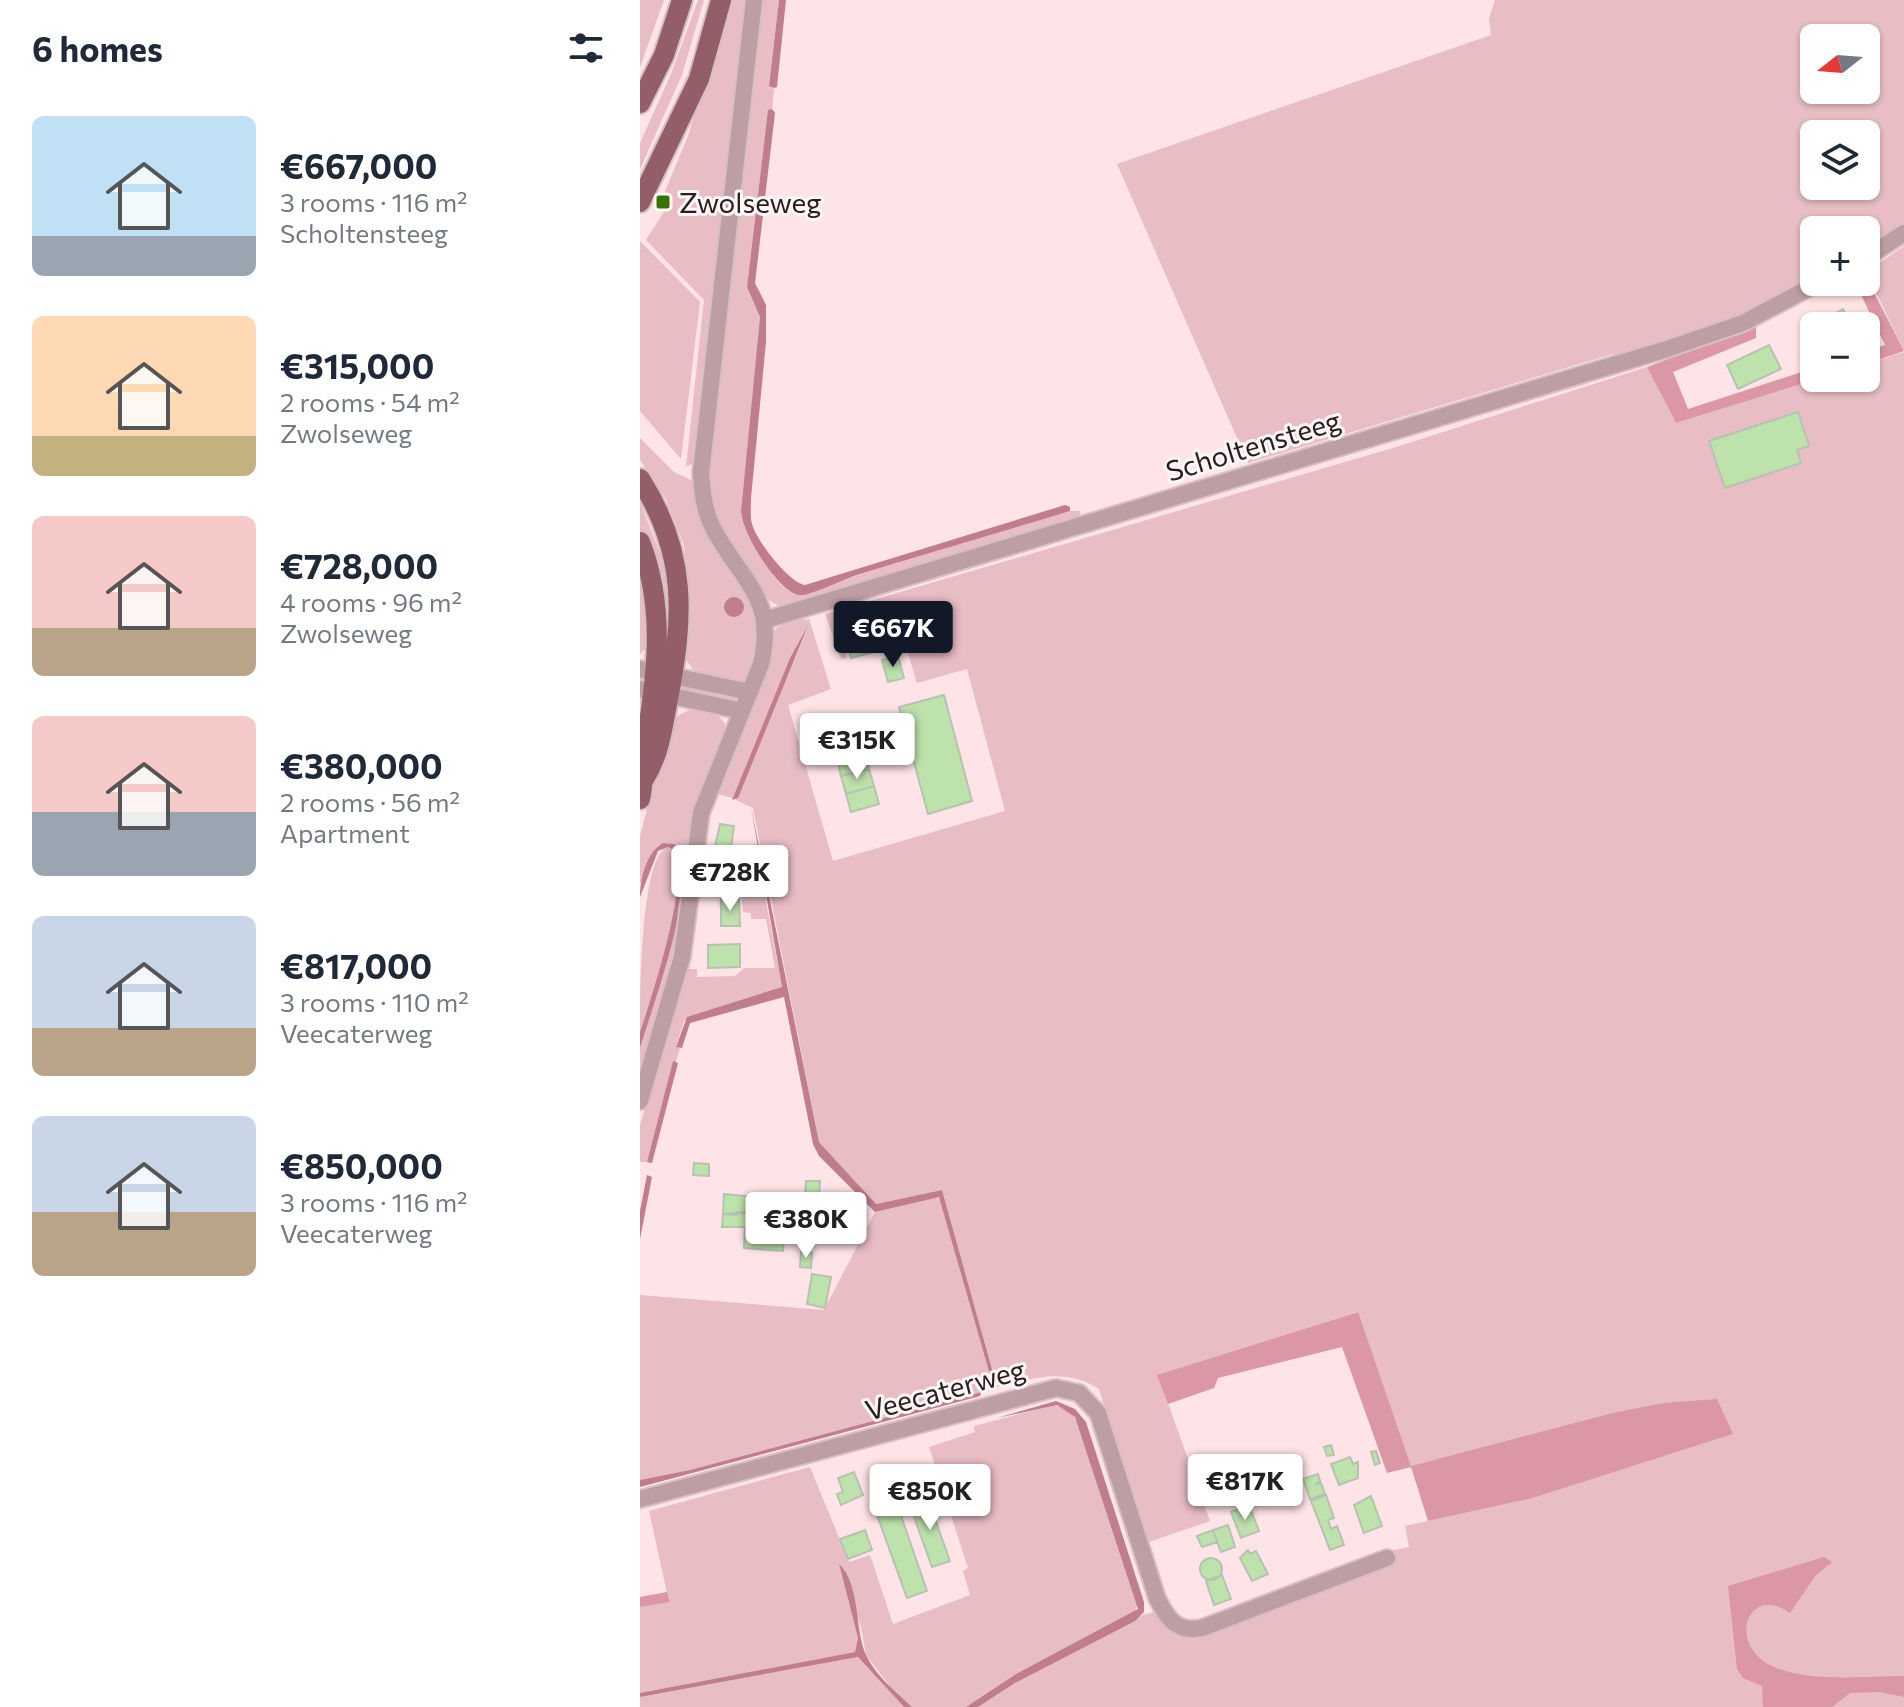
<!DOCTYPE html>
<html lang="en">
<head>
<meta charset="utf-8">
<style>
	body { margin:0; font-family:Commissioner,sans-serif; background:#f2f2f3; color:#1f2937; height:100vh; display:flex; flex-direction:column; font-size:30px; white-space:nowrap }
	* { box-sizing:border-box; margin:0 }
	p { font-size:26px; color:#747a83 }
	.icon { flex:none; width:44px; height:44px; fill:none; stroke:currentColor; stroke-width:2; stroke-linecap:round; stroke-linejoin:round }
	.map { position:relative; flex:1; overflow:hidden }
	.drawer { display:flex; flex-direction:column; background:#fff; width:640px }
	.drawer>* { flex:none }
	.needle { width:52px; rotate:253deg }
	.tools { position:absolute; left:1160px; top:24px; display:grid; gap:16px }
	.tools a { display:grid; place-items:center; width:80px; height:80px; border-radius:12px; background:#fff; box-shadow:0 2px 6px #0004; font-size:40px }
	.price { position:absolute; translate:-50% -68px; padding:0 18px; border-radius:8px; background:#fff; color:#222; font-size:26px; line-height:52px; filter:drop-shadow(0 2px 4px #0008) }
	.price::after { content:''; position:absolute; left:50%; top:48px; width:24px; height:18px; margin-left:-12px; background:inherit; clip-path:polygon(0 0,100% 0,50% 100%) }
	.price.current { background:#111827; color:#fff }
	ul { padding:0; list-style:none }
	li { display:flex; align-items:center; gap:24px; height:200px; padding:0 32px }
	li span { display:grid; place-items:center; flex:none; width:224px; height:160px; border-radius:12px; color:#555 }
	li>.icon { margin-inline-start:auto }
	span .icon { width:96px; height:96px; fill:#fffc; stroke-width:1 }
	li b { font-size:34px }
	h2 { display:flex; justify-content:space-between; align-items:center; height:96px; padding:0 32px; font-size:34px }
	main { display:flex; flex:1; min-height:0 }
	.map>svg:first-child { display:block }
	.green { fill:#e8bdc4; fill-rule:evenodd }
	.forest { fill:#db97a3 }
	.water { fill:#bf7e8a }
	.building { fill:#bee2ac; stroke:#b6c3b0; stroke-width:2 }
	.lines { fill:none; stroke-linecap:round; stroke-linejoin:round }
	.minor-casing { stroke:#d7bfc3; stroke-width:20 }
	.major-casing { stroke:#d7bfc3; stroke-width:24 }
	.minor { stroke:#bd9ea3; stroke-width:16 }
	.major { stroke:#935e68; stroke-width:20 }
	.poi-dot { fill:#387200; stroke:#fcf6f7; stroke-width:3 }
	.labels { text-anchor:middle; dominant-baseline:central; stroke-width:6; stroke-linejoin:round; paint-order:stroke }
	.poi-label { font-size:28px; fill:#261d1e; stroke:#fcf6f7; text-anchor:start }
	.street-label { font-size:28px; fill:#261d1e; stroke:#fcf6f7 }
</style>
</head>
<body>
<main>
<section class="drawer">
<h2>6 homes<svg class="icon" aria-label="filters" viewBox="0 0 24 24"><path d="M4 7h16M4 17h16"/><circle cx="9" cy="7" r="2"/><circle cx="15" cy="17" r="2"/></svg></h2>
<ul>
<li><span style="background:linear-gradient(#bfe0f5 75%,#9aa5b1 0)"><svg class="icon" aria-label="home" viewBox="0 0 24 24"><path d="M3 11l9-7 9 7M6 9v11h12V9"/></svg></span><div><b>€667,000</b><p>3 rooms · 116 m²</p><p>Scholtensteeg</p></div></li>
<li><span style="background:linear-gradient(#ffd9b3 75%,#c2b280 0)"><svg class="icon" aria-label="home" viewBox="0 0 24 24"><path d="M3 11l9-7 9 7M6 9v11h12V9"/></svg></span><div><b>€315,000</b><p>2 rooms · 54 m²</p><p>Zwolseweg</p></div></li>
<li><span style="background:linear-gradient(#f6c9c9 70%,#b9a48a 0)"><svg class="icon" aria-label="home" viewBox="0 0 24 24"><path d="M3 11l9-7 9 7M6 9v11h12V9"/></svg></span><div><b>€728,000</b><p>4 rooms · 96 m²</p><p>Zwolseweg</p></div></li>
<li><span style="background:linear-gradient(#f6c9c9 60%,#9aa5b1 0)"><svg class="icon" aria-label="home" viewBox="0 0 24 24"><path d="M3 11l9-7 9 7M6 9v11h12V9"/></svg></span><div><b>€380,000</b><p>2 rooms · 56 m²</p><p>Apartment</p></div></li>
<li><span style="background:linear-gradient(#c9d6e8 70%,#b9a48a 0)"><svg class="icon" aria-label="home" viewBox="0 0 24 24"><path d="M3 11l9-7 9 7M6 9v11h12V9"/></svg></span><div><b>€817,000</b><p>3 rooms · 110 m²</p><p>Veecaterweg</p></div></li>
<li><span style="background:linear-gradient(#c9d6e8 60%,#b9a48a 0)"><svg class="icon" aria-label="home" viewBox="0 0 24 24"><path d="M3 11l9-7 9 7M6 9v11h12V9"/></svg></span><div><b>€850,000</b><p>3 rooms · 116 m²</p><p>Veecaterweg</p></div></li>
</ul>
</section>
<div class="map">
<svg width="1264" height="1707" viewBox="0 0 1264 1707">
	<rect width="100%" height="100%" fill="#fee3e7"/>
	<path class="green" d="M0,0H24L0,67Z
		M58,0H64L42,75L0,169V143L31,74Z
		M90,0H108L56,462L46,467L64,300L6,240L30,202L23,196L48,136Z
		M119,0H139L129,85L134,89L132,109L128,111L107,287L120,317L101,511L102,518C114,540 129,583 154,593C170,599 196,582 212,577C284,553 357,533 430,511H440L441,518L144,609L125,598L75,519L68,483Z
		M855,0H1264V225L1226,252V230H1174V279L1107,313L976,359L973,354L608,463L477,164L851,35L849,18ZM1174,38H1226V90H1174ZM1174,134H1226V186H1174Z
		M0,241L60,302L41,459L0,411Z
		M1264,246V351L1226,272Z
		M1264,352V1707H338L375,1683L503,1615L517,1611L537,1632L749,1551L769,1547L765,1526L893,1498L1093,1434L1023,1403L771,1466L717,1312L518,1375L570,1521L506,1543L459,1389C425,1367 394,1378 357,1387L302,1190L236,1204L179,1142L113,808L96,800L168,628L150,658L93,798L77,794L136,628L162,616L164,620L169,619L191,689L148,705L193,861L365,811L327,669L277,683L265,644L247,648L241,625L201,636L207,658L201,659L185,614L753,448L1007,367L1036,423L1181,378H1226V364Z
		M0,438L34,472L53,481L117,613L118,651L107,680L103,683L57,675L44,657L47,586L44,545L26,499L0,460Z
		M0,502L29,576L31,647L21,646L0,532Z
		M0,554L7,576L9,645L0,654Z
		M54,708L76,712L87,727L39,942L0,1079V1048L39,900L42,853L29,843L18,845L0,884V836L26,736L37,716Z
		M28,847L37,855C42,913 18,978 0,1032C0,1000 0,855 28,847Z
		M86,867L120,869L142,987L44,1021L36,1046L40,1048L36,1062H33L7,1162H0V1125L46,969H57V977L95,976L104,968H135L126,919H111V913L103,912L102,896L86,895Z
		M295,1196L300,1199L355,1388L50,1470L0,1480V1295L184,1310L235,1212Z
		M415,1405L430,1411L440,1426L498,1605L493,1614L376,1674L326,1707H272L252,1689L226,1655L221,1627L199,1565L218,1638L215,1652L0,1693V1607L29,1602L9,1511L170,1467L209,1562L230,1555L253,1624L330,1595L323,1571L328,1568L289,1447L335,1432L334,1426Z
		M218,1657L264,1707H0V1697Z"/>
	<path class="forest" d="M1226,277L1264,351L1226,364V351L1245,345L1215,282H1226Z
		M1116,326V338L1033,372L1048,409L1174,368V378H1181L1036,423L1007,367Z
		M718,1312L771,1466L973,1413L1023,1403L1077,1399L1093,1434L893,1498L788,1521L771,1467L747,1473L702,1347L578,1378L574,1388L528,1404L517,1375Z
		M1184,1557L1192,1562L1176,1575L1150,1613C1108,1582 1085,1646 1134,1667C1172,1683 1224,1676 1264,1676V1697L1240,1692L1210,1693L1192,1707H1123L1122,1686L1103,1678L1097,1669L1088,1586Z
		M27,1592L30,1602L0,1607V1597Z"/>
	<path class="water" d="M139,0H146L137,87L134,88L129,86Z
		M132,109L135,113L115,283L126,305V342L111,498C111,507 110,516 112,524C116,540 149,583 165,585L425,505L430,507V511C359,533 287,553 217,575C204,579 169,597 159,595C136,590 102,532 101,511L120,317L107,287L128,110Z
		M84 607a10 10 0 1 1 20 0a10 10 0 1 1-20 0Z
		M168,626L98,798L92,800L150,658Z
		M111,807L179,1142L236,1204L302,1190L357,1387L353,1385L299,1197L235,1212L179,1156L173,1144L144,997L50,1023L42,1048L36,1047L47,1017L142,987Z
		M23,843L34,844L42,853C50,907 16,995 0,1048V1032C12,996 49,884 35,851L28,847L18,851L0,897C0,879 7,851 23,843Z
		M33,1061L38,1063L12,1163L7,1162Z
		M7,1175L12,1177L0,1239V1211Z
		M341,1392L340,1396L0,1487V1480L50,1470Z
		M416,1401L435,1409L446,1422L504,1602V1612L495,1621L375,1683L338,1707H326L376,1674L498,1609L435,1417L417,1405L357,1418Z
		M199,1564C221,1585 214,1629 226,1655C235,1675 256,1692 272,1707H264L218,1657L0,1697V1693L215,1652L218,1638Z"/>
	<path class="building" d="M1203,309L1211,325L1178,326L1177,323Z
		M1129,345L1141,369L1098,389L1087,365Z
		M1174,350V378L1171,379L1161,356Z
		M1158,412L1169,446L1157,450L1161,463L1085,488L1069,441Z
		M233,633L238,651L211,658L206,641Z
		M258,656L264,678L248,682L242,660Z
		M304,695L332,801L288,814L259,707Z
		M215,715L220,733L192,741L189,730L200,727L198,720Z
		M198,720L200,727L189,730L187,723Z
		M220,733L225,751L197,759L192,741Z
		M225,751L229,769L201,776L197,759Z
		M229,769L234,786L206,794L201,776Z
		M234,786L239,804L211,812L206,794Z
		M80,824L94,826L89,862L72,860Z
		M81,899H99L100,926H81Z
		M100,944V967L68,968V945Z
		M54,1163L69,1164V1176L53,1175Z
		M166,1181H180L179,1198L165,1197Z
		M84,1194L155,1201L154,1229L118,1227V1214L111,1212L83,1214Z
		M97,1212L118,1214V1227L144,1229L143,1251L104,1248L105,1227H82L83,1214L97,1215Z
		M161,1252L172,1253L171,1268L160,1267Z
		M172,1274L191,1277L185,1308L167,1304Z
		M691,1445L694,1455L687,1456L684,1447Z
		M736,1451L740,1463L735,1465L731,1452Z
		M710,1457L713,1464L718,1462V1478L699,1485L691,1464Z
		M214,1472L223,1495L201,1505L197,1494L203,1492L198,1478Z
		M678,1474L680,1481L677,1484L681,1483L685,1494L670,1499L663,1479Z
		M686,1495L694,1518L688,1520L691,1529L697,1526L704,1545L690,1550L671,1501Z
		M731,1496L742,1526L724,1533L714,1505Z
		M287,1497L310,1561L292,1567L269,1503Z
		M609,1505L619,1531L601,1538L591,1512Z
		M258,1507L287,1591L267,1598L237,1515Z
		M588,1525L595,1547L581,1552L573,1530Z
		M225,1530L232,1550L208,1559L200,1539Z
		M573,1530L577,1542L562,1547L557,1536Z
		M608,1550L610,1554L616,1551L628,1574L612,1581L600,1558Z
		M560 1569a11 11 0 1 1 22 0a11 11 0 1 1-22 0Z
		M582,1575L591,1599L574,1605L566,1581Z"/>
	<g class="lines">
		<defs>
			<path id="minor" d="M1226,258L1264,233
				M125,620L1027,349L1103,323L1180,282
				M0,669L110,692
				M0,689L102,711
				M0,1101L42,957L61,813L121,664C137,597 100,580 73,528C64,511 62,492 61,473L114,0
				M0,1499L416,1388L439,1393L458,1413L517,1598C527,1619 537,1633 562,1628L747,1558"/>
			<path id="major" d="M0,103L24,55L42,0
				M0,202L59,79L81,0
				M0,479C48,554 44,619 27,704C22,731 19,755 4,779
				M0,542C27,611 16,678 5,750C2,766 4,782 0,799"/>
		</defs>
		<use href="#minor" class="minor-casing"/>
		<use href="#major" class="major-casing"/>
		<use href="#minor" class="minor"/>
		<use href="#major" class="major"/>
	</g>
	<rect class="poi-dot" x="15" y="194" width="16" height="16" rx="4"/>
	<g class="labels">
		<g class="poi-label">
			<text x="39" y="202">Zwolseweg</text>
		</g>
		<g class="street-label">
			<text transform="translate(613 445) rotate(-17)">Scholtensteeg</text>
			<text transform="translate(305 1389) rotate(-15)">Veecaterweg</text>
		</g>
	</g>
</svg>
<div class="tools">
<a><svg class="needle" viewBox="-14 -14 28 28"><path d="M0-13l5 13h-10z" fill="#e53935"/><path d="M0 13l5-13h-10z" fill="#747a83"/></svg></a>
<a><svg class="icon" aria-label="layers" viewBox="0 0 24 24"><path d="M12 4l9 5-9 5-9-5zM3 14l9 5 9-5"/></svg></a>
<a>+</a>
<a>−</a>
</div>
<b class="price current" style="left:253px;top:669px">€667K</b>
<b class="price" style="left:217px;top:781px">€315K</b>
<b class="price" style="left:90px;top:913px">€728K</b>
<b class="price" style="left:166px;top:1260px">€380K</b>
<b class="price" style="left:605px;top:1522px">€817K</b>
<b class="price" style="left:290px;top:1532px">€850K</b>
</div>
</main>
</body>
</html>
